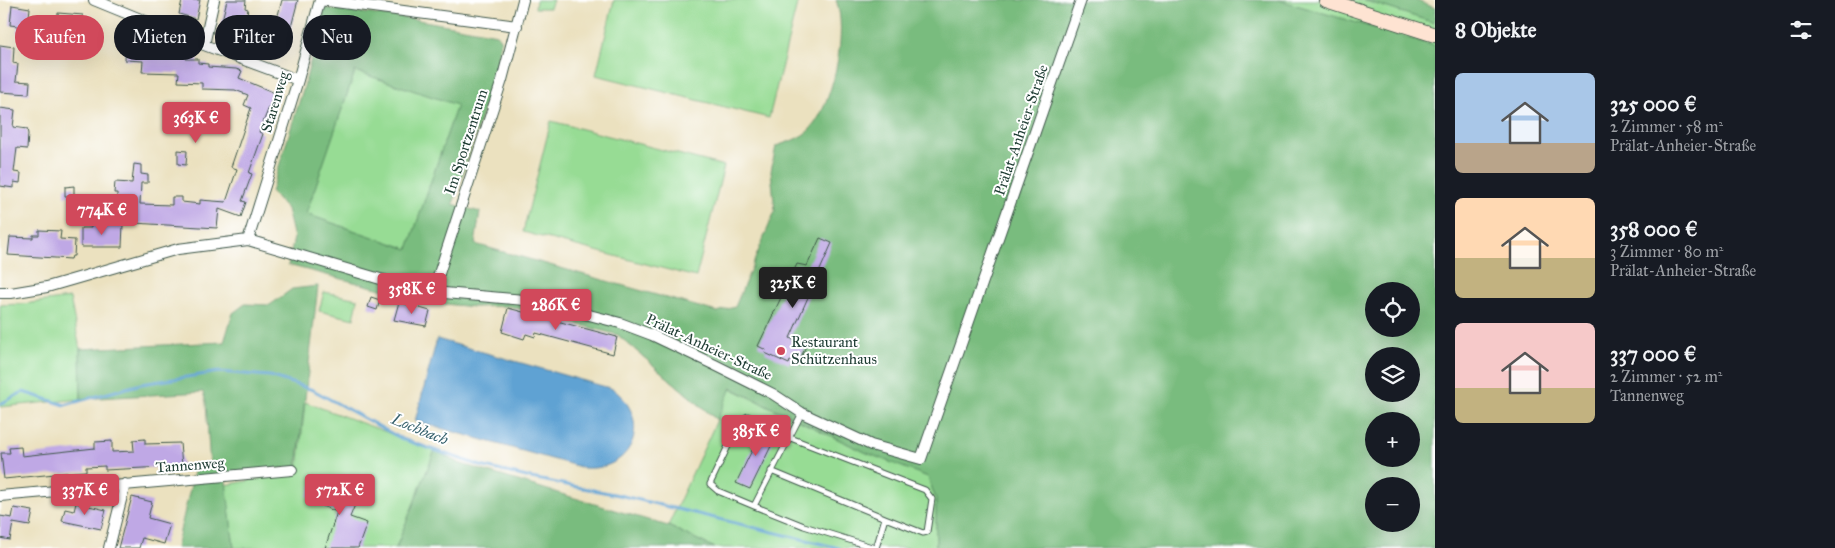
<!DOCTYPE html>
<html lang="de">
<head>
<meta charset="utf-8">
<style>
	body { margin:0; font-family:"IM FELL Great Primer",serif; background:#242831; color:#f1f3f6; height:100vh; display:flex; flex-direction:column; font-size:19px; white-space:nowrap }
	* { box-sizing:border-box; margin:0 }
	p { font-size:16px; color:#9ea1a6 }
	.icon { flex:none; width:28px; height:28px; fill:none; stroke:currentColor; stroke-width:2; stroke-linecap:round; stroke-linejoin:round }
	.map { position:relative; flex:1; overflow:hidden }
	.side { display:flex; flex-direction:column; background:#171b24; width:400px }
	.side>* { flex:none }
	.guide { position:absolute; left:15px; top:15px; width:475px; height:45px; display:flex; gap:10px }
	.tools { position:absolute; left:1365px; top:282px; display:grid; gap:10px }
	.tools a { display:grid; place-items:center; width:55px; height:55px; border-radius:50%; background:#171b24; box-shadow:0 5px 20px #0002; font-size:25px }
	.price { position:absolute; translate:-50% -42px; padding:0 11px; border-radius:5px; background:#d1495b; color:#fff; font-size:16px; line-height:32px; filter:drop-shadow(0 1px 2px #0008) }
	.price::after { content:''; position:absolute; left:50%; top:30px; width:15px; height:11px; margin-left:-8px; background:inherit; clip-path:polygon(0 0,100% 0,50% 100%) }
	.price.current { background:#222; color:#fff }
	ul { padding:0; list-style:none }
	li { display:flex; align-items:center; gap:15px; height:125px; padding:0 20px }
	li span { display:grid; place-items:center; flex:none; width:140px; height:100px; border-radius:8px; color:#555 }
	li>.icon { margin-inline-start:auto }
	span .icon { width:60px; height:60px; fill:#fffc; stroke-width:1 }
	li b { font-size:21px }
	h2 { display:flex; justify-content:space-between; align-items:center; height:60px; padding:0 20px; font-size:21px }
	.tag { padding:0 18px; border-radius:22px; background:#171b24; box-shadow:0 5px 20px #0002; font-size:18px; line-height:45px }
	.tag.current { background:#d1495b; color:#fff }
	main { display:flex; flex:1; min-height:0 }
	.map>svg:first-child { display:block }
	.green { fill:#97dc94; stroke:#5b8c64 }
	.forest { fill:#79bc7e; stroke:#4c7c59; fill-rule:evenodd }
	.water { fill:#5fa2d3; stroke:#3f7084 }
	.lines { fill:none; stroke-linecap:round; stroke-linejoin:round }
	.stream { stroke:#5fa2d3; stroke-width:3 }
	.building { fill:#bfa8e5 }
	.lane-casing { stroke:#3e5649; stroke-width:7 }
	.street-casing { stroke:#3e5649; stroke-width:12 }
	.secondary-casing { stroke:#3e5649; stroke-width:16 }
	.lane { stroke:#fff; stroke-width:5 }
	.street { stroke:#fff; stroke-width:10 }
	.secondary { stroke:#fee3d2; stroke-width:14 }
	.poi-dot { fill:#d1495b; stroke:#fff; stroke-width:2 }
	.labels { text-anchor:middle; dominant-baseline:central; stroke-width:4; stroke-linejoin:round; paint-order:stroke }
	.street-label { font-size:15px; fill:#1f3d34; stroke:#fff }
	.poi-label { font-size:15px; fill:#1f3d34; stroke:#fff; text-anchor:start }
	.water-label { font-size:16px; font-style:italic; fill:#35606c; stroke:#fff }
</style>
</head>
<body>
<main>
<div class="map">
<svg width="1435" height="548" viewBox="0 0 1435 548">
	<rect width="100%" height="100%" fill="#fff"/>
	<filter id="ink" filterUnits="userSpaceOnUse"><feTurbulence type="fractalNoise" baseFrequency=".02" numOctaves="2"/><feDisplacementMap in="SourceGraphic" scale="10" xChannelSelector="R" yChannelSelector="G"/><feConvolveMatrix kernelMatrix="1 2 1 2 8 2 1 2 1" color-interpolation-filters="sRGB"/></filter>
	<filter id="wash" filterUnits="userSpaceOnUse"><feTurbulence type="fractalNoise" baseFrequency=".0096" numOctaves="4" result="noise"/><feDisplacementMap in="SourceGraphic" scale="20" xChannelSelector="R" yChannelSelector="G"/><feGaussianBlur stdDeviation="1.12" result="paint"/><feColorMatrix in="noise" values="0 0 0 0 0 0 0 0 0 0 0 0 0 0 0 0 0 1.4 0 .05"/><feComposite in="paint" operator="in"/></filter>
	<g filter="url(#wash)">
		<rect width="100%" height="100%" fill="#ebe1bf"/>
		<path class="green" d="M536,0H553L550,8H535Z
			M614,0H798L769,118L596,75Z
			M1279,0H1363L1435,23V46Z
			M355,71L457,105L408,249L306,214Z
			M551,121L724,166L696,277L523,232Z
			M324,292L358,299L354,319L319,311Z
			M70,298L80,349L81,399L0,407V305L23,304Z
			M618,335L867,453L928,477L936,499V548H715L668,526L717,420Z
			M305,402L435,450L396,548H234L226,485L298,471Z"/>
		<path class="forest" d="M836,0H1279L1435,46V548H936V499L928,477L867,453L731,388L717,420L618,335L509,306L474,307L435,303L288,265L294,238L287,209L271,192L305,83L324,8L413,19L497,34L501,41L495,73L453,204L480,212L475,244L717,312L735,307L775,211L771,171L776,146C791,141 806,137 815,123C834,96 848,31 836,0ZM355,71L457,105L408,249L306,214ZM1374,291H1411V329H1374ZM1374,356H1411V394H1374ZM1374,421H1411V459H1374ZM1374,486H1411V524H1374Z
			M1363,0H1415L1435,8V23Z
			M318,286L297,467L225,473L234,548H176L194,472L210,468L206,402L203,392L81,399L80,349L224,342L233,313L245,304L270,305L292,289Z
			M435,450L458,463L668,526L715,548H396Z"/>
		<path class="water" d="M437,339L613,389C653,419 634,472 584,468L415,421Z"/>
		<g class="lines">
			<path class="stream" d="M0,404L23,392L65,405L141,384L219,372L270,376L313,390L402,439L481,466L531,478L619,495L839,548"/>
		</g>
		<g id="blocks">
			<path class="building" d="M182,0H200L196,19L179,14Z
				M227,0H246L245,8L248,9L245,23L241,22L239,33L220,28Z
				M282,0H298L287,43L282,42L281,47L270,45Z
				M12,5L30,8L27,34L17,33L18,26L10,25Z
				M58,13L83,15L82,32L62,30L63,24L57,23Z
				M126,39L148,41L147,52L186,53V59H198V63L208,64V67L236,69L242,71L239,78L275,93L259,132L263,134L249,173L252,174L242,201L246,202L241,217L219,209L217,228L117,222V193H114L115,182L132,183L134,164L141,165V174L148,175V183H141L140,204L172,205V197H182V202L200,204V200L226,202L237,169L231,167L251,108L244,105L248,95L235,90L202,89V83L178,82L179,73L142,72L143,61L125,60Z
				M0,45L14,47L13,63L18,64L16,81L30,82L29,94L0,92Z
				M0,108L15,110L13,127L27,129L28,134L27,149L17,148L14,172L21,173L20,183L14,182V188L0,186Z
				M178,150L187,151L186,165L178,164Z
				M74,186V196H65V187Z
				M91,223L123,224L122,247H81V228H91Z
				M39,230L61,231L60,239L75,240L74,256H72L71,259L8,255L10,237L33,238V235H39Z
				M820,238L832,243L790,338L806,346L798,364L790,361L789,364L765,353L766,350L758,346L797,264L807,266Z
				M371,297L380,300L377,310L368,307Z
				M399,302L430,311L426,326L394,320Z
				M508,308L617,337L613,354L536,333L535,337L526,334L524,339L502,332Z
				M755,425L776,436L750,489L736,483L758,438L750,434Z
				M145,439V444L180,443L182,466L105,470V466L86,467V471L4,479L1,453H10L9,448L21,447L22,456L95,448V442L112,441V452L134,451L133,440Z
				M313,481L345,494L346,490L359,495L350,517L367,523L358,548H325L337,512L322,506L324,502L307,496Z
				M132,497L152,502L148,518L170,524L164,544L142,538L139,548H118Z
				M76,503L106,510L101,529L62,521L65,509L74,511Z
				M14,508L33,511L30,526L13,523L10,540L0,538V516L12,518Z"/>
		</g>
	</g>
	<g filter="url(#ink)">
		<use href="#blocks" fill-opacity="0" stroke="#3e5649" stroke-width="1"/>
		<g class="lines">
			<defs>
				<path id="lane" d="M802,413L754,506L804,526L875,548
					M771,471L885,518L876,548
					M754,506L718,491L710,484L740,421L748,416L788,437L925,490L932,499L927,532L923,533L885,518"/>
				<path id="street" d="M94,0L204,45L298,80
					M320,0L517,26
					M204,45L214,0
					M248,240L298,80L320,0
					M433,292L502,80L523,0
					M0,293H11L47,287L178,249L248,240L404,286L433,292L535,301L620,323L652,335L715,365L773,394L802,413L871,445L921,459L1081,0
					M0,496L292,470
					M109,548L125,484"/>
				<path id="secondary" d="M1326,0L1435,35"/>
			</defs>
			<use href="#lane" class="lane-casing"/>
			<use href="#street" class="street-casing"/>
			<use href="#secondary" class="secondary-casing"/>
			<use href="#lane" class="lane"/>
			<use href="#street" class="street"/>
			<use href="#secondary" class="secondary"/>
		</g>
	</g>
	<circle class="poi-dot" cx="781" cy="351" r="5"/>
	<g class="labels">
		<g class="street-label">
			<text transform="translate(275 102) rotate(-73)">Starenweg</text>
			<text transform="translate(1021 130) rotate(-71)">Prälat-Anheier-Straße</text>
			<text transform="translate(466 142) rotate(-72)">Im Sportzentrum</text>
			<text transform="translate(709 347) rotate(25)">Prälat-Anheier-Straße</text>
			<text transform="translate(190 465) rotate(-4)">Tannenweg</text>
		</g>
		<g class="poi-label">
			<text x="791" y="342">Restaurant<tspan x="791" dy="17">Schützenhaus</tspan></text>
		</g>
		<g class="water-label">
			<text transform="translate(420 429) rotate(22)">Lochbach</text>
		</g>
	</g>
</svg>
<div class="tools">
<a><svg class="icon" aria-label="locate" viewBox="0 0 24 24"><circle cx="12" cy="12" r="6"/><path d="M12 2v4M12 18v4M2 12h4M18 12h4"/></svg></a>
<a><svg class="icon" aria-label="layers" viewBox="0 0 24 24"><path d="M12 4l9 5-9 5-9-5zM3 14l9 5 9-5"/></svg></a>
<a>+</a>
<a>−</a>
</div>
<b class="price" style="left:196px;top:144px">363K €</b>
<b class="price" style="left:102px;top:236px">774K €</b>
<b class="price current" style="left:793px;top:309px">325K €</b>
<b class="price" style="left:412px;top:315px">358K €</b>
<b class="price" style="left:556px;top:331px">286K €</b>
<b class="price" style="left:756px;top:457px">385K €</b>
<b class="price" style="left:85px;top:516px">337K €</b>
<b class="price" style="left:340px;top:516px">572K €</b>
<div class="guide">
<a class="tag current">Kaufen</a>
<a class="tag">Mieten</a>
<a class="tag">Filter</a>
<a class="tag">Neu</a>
</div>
</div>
<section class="side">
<h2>8 Objekte<svg class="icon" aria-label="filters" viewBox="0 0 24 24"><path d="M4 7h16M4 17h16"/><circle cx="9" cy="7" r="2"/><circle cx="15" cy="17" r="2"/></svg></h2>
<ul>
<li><span style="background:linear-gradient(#a9c7e8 70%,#b9a48a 0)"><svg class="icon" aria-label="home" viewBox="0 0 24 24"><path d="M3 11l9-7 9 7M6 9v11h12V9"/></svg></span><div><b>325 000 €</b><p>2 Zimmer · 58 m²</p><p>Prälat-Anheier-Straße</p></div></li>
<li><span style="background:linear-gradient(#ffd9b3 60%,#c2b280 0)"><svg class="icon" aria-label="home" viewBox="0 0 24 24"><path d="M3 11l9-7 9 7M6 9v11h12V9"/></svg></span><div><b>358 000 €</b><p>3 Zimmer · 80 m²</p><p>Prälat-Anheier-Straße</p></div></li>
<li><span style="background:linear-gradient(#f6c9c9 65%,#c2b280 0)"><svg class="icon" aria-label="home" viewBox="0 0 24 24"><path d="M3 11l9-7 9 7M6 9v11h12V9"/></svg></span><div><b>337 000 €</b><p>2 Zimmer · 52 m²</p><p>Tannenweg</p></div></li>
</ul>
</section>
</main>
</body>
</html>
